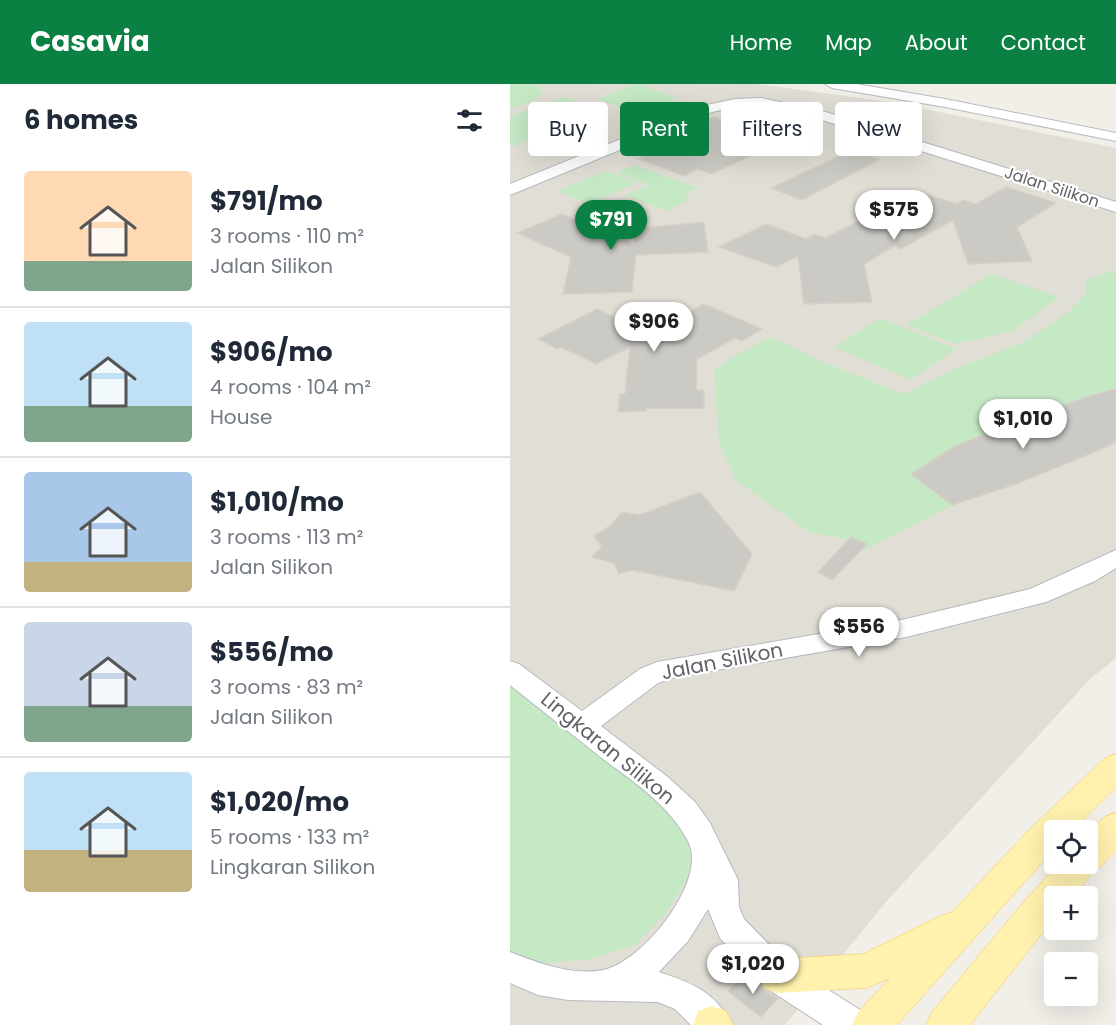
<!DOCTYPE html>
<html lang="en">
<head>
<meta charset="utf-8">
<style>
	body { margin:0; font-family:Poppins,sans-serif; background:#f6f6f7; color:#1f2937; height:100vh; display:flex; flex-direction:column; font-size:22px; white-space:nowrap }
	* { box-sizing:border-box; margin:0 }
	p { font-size:20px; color:#747a83 }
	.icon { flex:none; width:33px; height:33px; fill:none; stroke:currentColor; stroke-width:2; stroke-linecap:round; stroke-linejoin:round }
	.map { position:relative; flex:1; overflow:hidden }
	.sheet { display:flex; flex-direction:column; background:#fff; width:510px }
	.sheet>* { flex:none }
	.top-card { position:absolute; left:18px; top:18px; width:498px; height:54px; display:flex; gap:12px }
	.fabs { position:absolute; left:534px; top:736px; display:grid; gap:12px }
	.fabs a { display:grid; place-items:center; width:54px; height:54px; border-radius:6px; background:#fff; box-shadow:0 6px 24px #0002; font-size:30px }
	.price { position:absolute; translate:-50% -51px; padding:0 14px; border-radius:21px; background:#fff; color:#222; font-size:20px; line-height:39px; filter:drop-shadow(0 2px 3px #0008) }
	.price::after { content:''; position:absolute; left:50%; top:36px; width:18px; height:14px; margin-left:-9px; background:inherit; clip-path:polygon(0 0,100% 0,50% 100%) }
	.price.on { background:#0b8043; color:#fff }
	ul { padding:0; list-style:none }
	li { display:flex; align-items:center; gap:18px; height:150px; padding:0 24px }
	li+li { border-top:2px solid #e0e1e3 }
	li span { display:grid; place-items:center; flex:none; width:168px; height:120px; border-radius:6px; color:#555 }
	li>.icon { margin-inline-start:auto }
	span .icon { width:72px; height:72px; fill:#fffc; stroke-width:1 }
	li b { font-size:26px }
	h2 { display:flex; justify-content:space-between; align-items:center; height:72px; padding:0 24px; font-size:26px }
	.pill { padding:0 21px; border-radius:6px; background:#fff; box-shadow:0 6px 24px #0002; font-size:21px; line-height:54px }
	.pill.on { background:#0b8043; color:#fff }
	header { display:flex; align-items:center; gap:36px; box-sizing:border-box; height:84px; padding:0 30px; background:#0b8043; color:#fff }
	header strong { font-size:28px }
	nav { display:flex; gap:33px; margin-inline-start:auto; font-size:21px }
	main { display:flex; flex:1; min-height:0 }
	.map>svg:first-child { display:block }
	.education { fill:#e1ded6 }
	.green { fill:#c5e8c5 }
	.building { fill:#cccac5; stroke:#d6d1c6; stroke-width:1.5 }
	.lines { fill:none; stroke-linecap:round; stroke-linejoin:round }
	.secondary-casing { stroke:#b6babf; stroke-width:2 }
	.primary-casing { stroke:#f2c960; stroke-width:1 }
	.secondary { fill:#fff; fill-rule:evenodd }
	.primary { fill:#fff2af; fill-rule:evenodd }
	.labels { text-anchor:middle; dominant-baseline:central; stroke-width:4.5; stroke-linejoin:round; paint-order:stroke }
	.far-street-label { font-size:16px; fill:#5f6368; stroke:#fff }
	.street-label { font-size:20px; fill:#5f6368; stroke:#fff }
</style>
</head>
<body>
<header>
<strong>Casavia</strong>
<nav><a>Home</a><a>Map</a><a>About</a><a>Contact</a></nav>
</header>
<main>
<section class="sheet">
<h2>6 homes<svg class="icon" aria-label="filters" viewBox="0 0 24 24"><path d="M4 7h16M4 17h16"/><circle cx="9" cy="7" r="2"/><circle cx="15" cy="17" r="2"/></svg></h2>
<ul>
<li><span style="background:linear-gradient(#ffd9b3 75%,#7fa58c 0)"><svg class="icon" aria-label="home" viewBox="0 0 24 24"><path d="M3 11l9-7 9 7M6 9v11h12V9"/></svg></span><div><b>$791/mo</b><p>3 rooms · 110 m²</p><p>Jalan Silikon</p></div></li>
<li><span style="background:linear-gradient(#bfe0f5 70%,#7fa58c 0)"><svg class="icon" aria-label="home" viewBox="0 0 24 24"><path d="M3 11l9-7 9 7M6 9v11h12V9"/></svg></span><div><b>$906/mo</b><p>4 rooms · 104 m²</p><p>House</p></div></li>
<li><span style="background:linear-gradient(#a9c7e8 75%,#c2b280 0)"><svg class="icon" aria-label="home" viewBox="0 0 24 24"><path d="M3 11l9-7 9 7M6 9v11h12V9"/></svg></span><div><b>$1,010/mo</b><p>3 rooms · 113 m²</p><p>Jalan Silikon</p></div></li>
<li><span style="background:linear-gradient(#c9d6e8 70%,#7fa58c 0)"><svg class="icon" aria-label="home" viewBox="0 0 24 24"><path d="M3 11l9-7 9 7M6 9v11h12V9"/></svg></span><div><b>$556/mo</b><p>3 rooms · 83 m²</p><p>Jalan Silikon</p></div></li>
<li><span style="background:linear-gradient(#bfe0f5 65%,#c2b280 0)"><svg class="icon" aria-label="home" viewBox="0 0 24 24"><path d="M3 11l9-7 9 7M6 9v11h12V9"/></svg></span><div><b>$1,020/mo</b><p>5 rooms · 133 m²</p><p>Lingkaran Silikon</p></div></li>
</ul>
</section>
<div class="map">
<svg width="606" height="941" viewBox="0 0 606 941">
	<rect width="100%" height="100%" fill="#f1efe8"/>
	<path class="education" d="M0,0H246L380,18L606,64V574L580,595L376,818L275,941H0Z"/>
	<path class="green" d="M0,0L29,2L33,9L23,17L0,25Z
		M127,0L168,14L128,29L87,15Z
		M54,13L96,27L4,62L0,60V32Z
		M125,81L188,104L173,111L181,115L156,127L116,111L139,101L107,89Z
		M96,87L128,99L79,120L47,107Z
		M606,186V305L579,312L445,362L402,389L442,421L356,465L333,454L300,449L226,396L209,359L204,286L225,272L261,253L311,277L393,310L447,284L513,258L555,231L576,210L575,196Z
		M481,190L549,213L503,247L444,260L397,241Z
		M370,234L446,265L401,296L324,263Z
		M0,601L146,713L167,740L182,767L178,793L156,829L125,861L78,876L32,879L0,868Z"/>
	<path class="building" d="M230,31L275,45L259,52L274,57L201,90L188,85L174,92L128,75L143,69L129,64L204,33L217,37Z
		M342,66L370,75L292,116L261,104Z
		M496,103L546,119L507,143L522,177L458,180L443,136L391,165L384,162L354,180L362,218L294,220L288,172L266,183L209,163L257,140L296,155L304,150L316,154L406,107L447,120L454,116L466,120Z
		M52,130L124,160L123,145L194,138L198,168L126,171L122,208L53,210L61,173L7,149Z
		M194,220L252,245L232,257L225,254L187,275L186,306H194V324H136V327L108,328L110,310H115L120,263L86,280L51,263L47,265L28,255L87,225L128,244L138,238L150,244Z
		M606,305V358L582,369L506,400L442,421L401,390L445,362L579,312Z
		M190,408L242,470L224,507L122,486L109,490L104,479L82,473L92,463L84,452L100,442L112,428L130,431Z
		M341,453L357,460L322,496L308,488Z
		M237,887L253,906L268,914L251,933L218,907Z"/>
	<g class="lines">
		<defs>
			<path id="secondary" d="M315,0H346L435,15L606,49V57L435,23L322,4Z
				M251,14L309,26L606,118V128L299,32C266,22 235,20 202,28L0,111V100L192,22L225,15Z
				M606,466V484L585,497L536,518L396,553L161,594L148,599L91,642L159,694L185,718L200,739L228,796L229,823L234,835L279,881L355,929L360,941H313L255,903L210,854L198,825L178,857L149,888C181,899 206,907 221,941H181L165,925L148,918L58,916L28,911L0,899V868C29,879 61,892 93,886C132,879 199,796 178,757C159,721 124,698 93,675C62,650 31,626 0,601V577L9,580L72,627L130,585L147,578L396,535L520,505Z"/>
			<path id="primary" d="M606,670V703L562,747H544V765L387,941H342L348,928L380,894L357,904L267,909L254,904L248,892L254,880L267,875L353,870L428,833L442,828L519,746L595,674Z
				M606,729V766L590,783L585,785L563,813H544V834L460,941H416L422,928L505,828L548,780H578V750L594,733Z
				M202,922L216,927L223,941H183L188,927Z"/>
		</defs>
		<use href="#secondary" class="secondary-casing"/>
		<use href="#primary" class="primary-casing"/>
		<use href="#secondary" class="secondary"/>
		<use href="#primary" class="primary"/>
	</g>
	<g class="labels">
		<g class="far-street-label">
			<text transform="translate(542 103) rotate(18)">Jalan Silikon</text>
		</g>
		<g class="street-label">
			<text transform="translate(212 577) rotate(-11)">Jalan Silikon</text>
			<text transform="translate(98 664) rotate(39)">Lingkaran Silikon</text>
		</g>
	</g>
</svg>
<div class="fabs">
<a><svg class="icon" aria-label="locate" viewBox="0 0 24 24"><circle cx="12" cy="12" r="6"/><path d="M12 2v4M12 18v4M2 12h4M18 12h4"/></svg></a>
<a>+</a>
<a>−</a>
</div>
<b class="price" style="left:384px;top:157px">$575</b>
<b class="price on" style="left:101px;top:167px">$791</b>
<b class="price" style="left:144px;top:269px">$906</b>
<b class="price" style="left:513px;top:366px">$1,010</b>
<b class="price" style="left:349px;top:574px">$556</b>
<b class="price" style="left:243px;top:911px">$1,020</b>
<div class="top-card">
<a class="pill">Buy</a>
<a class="pill on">Rent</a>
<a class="pill">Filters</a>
<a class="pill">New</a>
</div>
</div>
</main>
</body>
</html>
